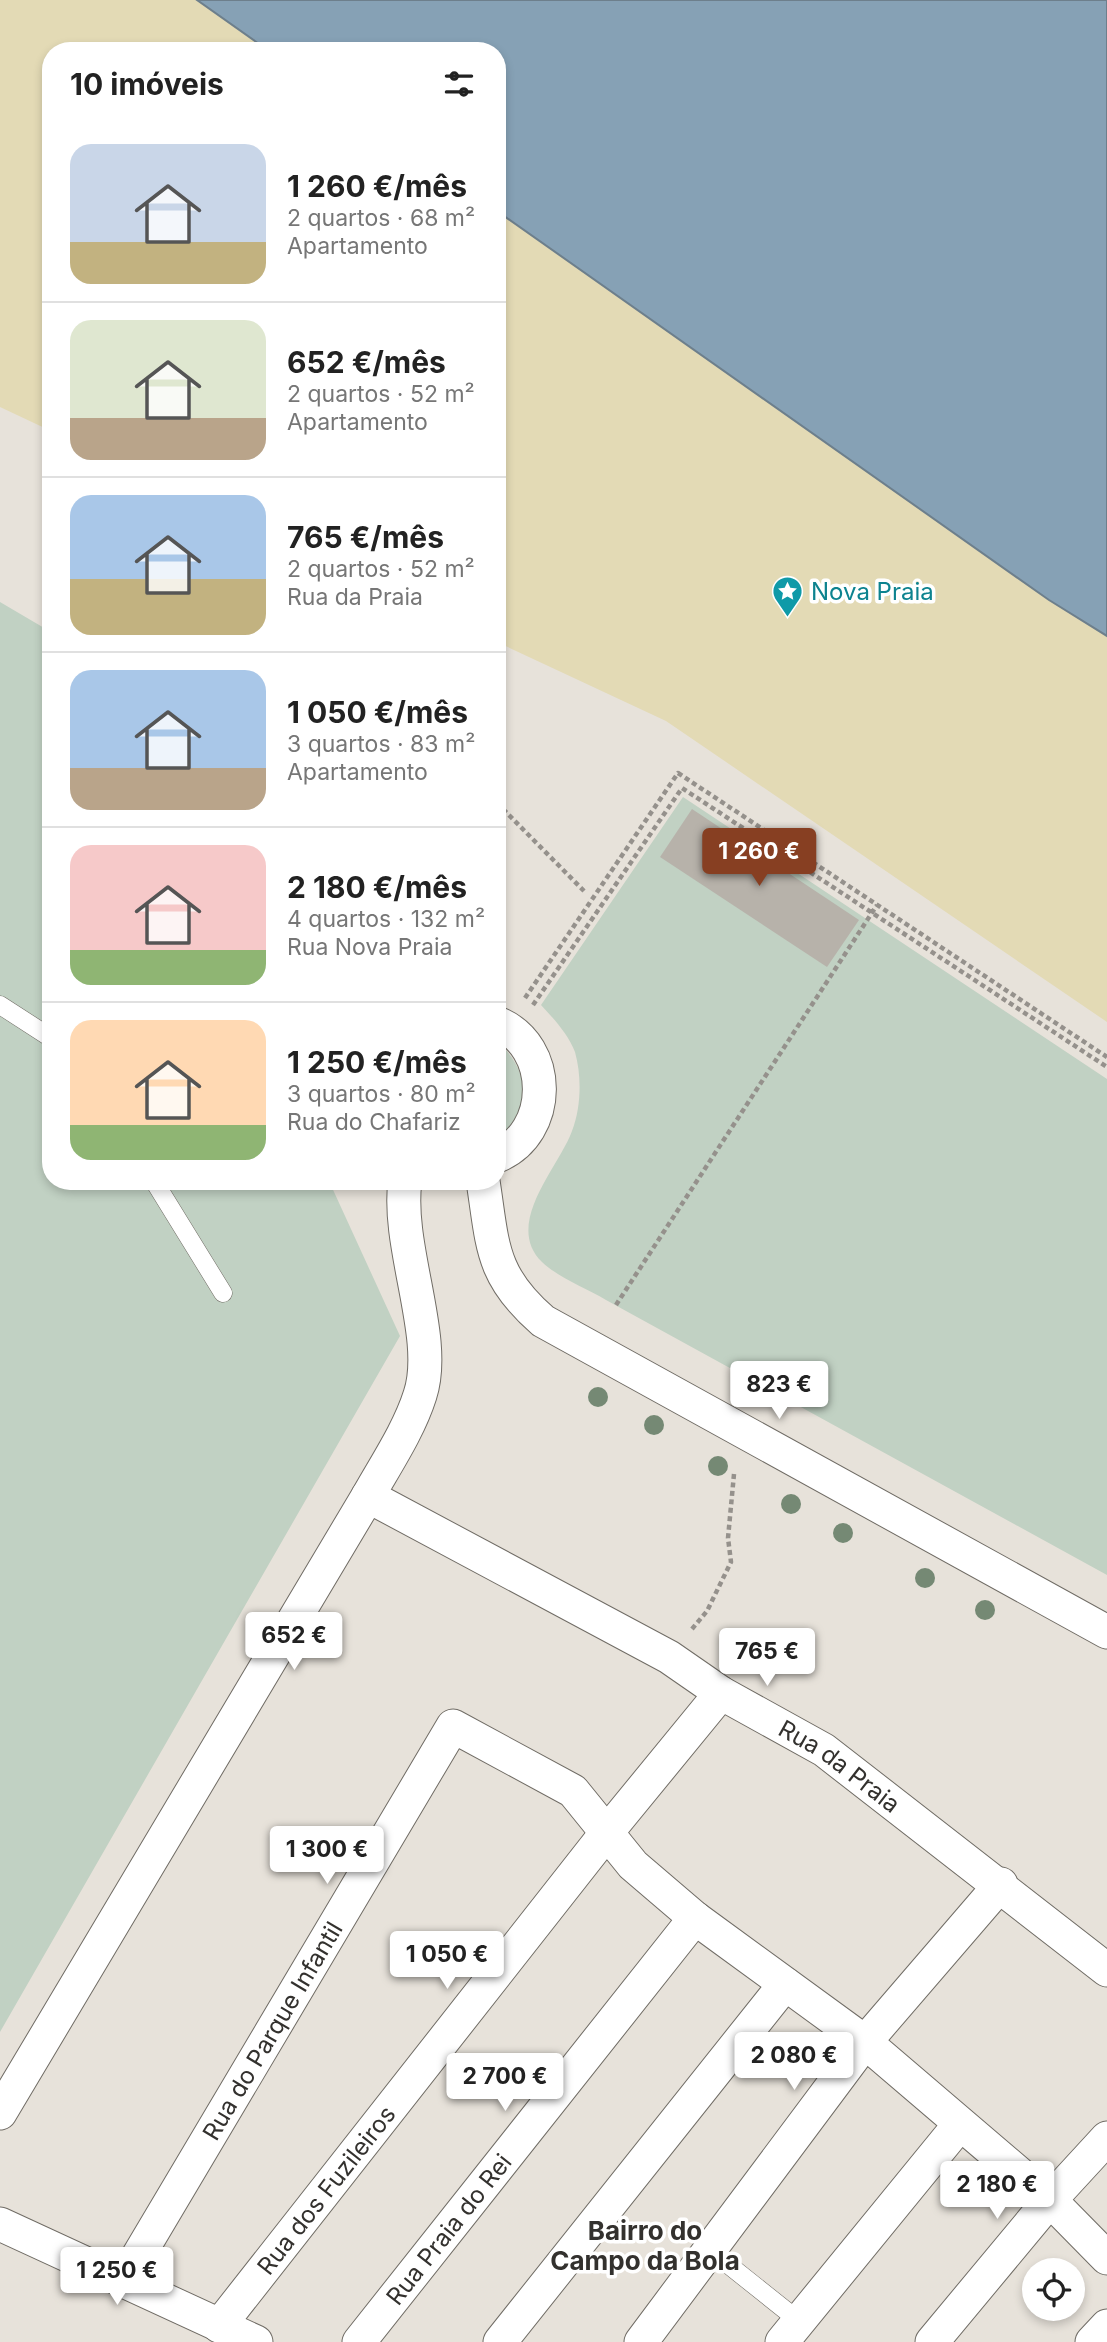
<!DOCTYPE html>
<html lang="pt">
<head>
<meta charset="utf-8">
<style>
	body { margin:0; font-family:Inter,sans-serif; background:#f6f6f6; color:#222; height:100vh; display:flex; flex-direction:column; font-size:26px; white-space:nowrap }
	* { box-sizing:border-box; margin:0 }
	p { font-size:23px; color:#767676 }
	.icon { flex:none; width:38px; height:38px; fill:none; stroke:currentColor; stroke-width:2; stroke-linecap:round; stroke-linejoin:round }
	.map { position:relative; flex:1; overflow:hidden }
	.drawer { position:absolute; left:42px; top:42px; width:464px; height:1148px; display:flex; flex-direction:column; background:#fff; border-radius:28px; box-shadow:0 4px 10px #0003 }
	.drawer>* { flex:none }
	.buttons { position:absolute; left:1022px; top:2258px; display:grid; gap:14px }
	.buttons a { display:grid; place-items:center; width:63px; height:63px; border-radius:50%; background:#fff; box-shadow:0 4px 10px #0003; font-size:35px }
	.price { position:absolute; translate:-50% -60px; padding:0 16px; border-radius:7px; background:#fff; color:#222; font-size:23px; line-height:46px; filter:drop-shadow(0 2px 4px #0008) }
	.price::after { content:''; position:absolute; left:50%; top:42px; width:21px; height:16px; margin-left:-10px; background:inherit; clip-path:polygon(0 0,100% 0,50% 100%) }
	.price.current { background:#873f22; color:#fff }
	ul { padding:0; list-style:none }
	li { display:flex; align-items:center; gap:21px; height:175px; padding:0 28px }
	li+li { border-top:2px solid #e0e0e0 }
	li span { display:grid; place-items:center; flex:none; width:196px; height:140px; border-radius:21px; color:#555 }
	li>.icon { margin-inline-start:auto }
	span .icon { width:84px; height:84px; fill:#fffc; stroke-width:1 }
	li b { font-size:30px }
	h2 { display:flex; justify-content:space-between; align-items:center; height:84px; padding:0 28px; font-size:30px }
	.map>svg:first-child { display:block }
	.green { fill:#c1d1c3 }
	.sand { fill:#e3dab5 }
	.water { fill:#86a1b5; stroke:#6d7f8c; stroke-width:2 }
	.building { fill:#b7b2aa }
	.lines { fill:none; stroke-linecap:round; stroke-linejoin:round }
	.lane-casing { stroke:#706c65; stroke-width:19 }
	.street-casing { stroke:#706c65; stroke-width:35 }
	.path { stroke:#95918c; stroke-width:4.5; stroke-dasharray:5 3.5; stroke-linecap:butt }
	.lane { stroke:#fff; stroke-width:18 }
	.street { stroke:#fff; stroke-width:33 }
	.tree { fill:#758974 }
	.labels { text-anchor:middle; dominant-baseline:central; stroke-width:7; stroke-linejoin:round; paint-order:stroke }
	.culture-label { font-size:24px; fill:#0d838f; stroke:#fff; text-anchor:start }
	.street-label { font-size:24px; fill:#33312e; stroke:#fff }
	.neighbourhood-label { font-size:26px; font-weight:bold; fill:#33312e; stroke:#fff }
</style>
</head>
<body>
<div class="map">
<svg width="1107" height="2342" viewBox="0 0 1107 2342">
	<rect width="100%" height="100%" fill="#e7e2da"/>
	<path class="green" d="M0,602L51,632V1181H329L400,1336L0,2032Z
		M683,797L1107,1079V1575L606,1300C586,1288 559,1278 542,1262C503,1224 559,1167 572,1131C581,1108 582,1077 575,1052C568,1034 554,1019 541,1005Z
		M497,1041C528,1068 537,1112 497,1137Z"/>
	<path class="sand" d="M0,0H197L269,51H51V431L0,407Z
		M497,211L1049,600L1107,636V1022L666,721L497,642Z"/>
	<path class="water" d="M197,0H1107V636L1049,600L497,211V51H269Z"/>
	<path class="building" d="M692,809L859,920L827,967L660,857Z"/>
	<g class="lines">
		<defs>
			<path id="lane" d="M0,1005L51,1038
				M154,1181L223,1293
				M710,2250L799,2321"/>
			<g id="street">
				<path d="M497,1023C554,1046 553,1133 497,1156"/>
				<path d="M483,1181C493,1245 490,1275 543,1321L1107,1632"/>
				<path id="s1" d="M368,1496L669,1657L721,1693L824,1750L1107,1970"/>
				<path d="M0,2113L368,1496C386,1464 409,1430 420,1395C439,1338 396,1247 405,1181"/>
				<path d="M0,2224L256,2342"/>
				<path id="s2" d="M124,2280L453,1726L573,1791L633,1865L695,1918L865,2042L1050,2200L1107,2258"/>
				<path id="s3" d="M219,2326L608,1831L721,1693"/>
				<path id="s4" d="M359,2342L695,1918"/>
				<path d="M500,2342L785,1984"/>
				<path d="M641,2342L865,2042L1001,1884"/>
				<path d="M782,2342L960,2124"/>
				<path d="M932,2342L1050,2200L1107,2138"/>
				<path d="M1092,2342L1107,2326"/>
			</g>
		</defs>
		<use href="#lane" class="lane-casing"/>
		<use href="#street" class="street-casing"/>
		<path class="path" d="M497,803L584,891
			M525,998L678,773L1107,1057
			M533,1005L682,788L1107,1067
			M616,1305L877,905
			M692,1629L707,1611L731,1562L728,1538L734,1474"/>
		<use href="#lane" class="lane"/>
		<use href="#street" class="street"/>
	</g>
	<g class="tree">
		<circle cx="598" cy="1397" r="10"/>
		<circle cx="654" cy="1425" r="10"/>
		<circle cx="718" cy="1466" r="10"/>
		<circle cx="791" cy="1504" r="10"/>
		<circle cx="843" cy="1533" r="10"/>
		<circle cx="925" cy="1578" r="10"/>
		<circle cx="985" cy="1610" r="10"/>
	</g>
	<defs>
		<symbol id="sight-pin" viewBox="-11 -11 22 30"><path d="M0 17L-7.5 6A9.5 9.5 0 1 1 7.5 6Z" fill="#0f9aa8" stroke="#fff"/><path d="M0-6L1.8-2.2L6-1.7L2.9 1.2L3.7 5.4L0 3.3L-3.7 5.4L-2.9 1.2L-6-1.7L-1.8-2.2Z" fill="#fff"/></symbol>
	</defs>
	<g fill-rule="evenodd">
		<use href="#sight-pin" x="770" y="574" width="35" height="47"/>
	</g>
	<g class="labels">
		<g class="culture-label">
			<text x="811" y="591">Nova Praia</text>
		</g>
		<g class="street-label">
			<text stroke="none"><textPath href="#s1" startOffset="544">Rua da Praia</textPath></text>
			<text stroke="none"><textPath href="#s2" startOffset="290">Rua do Parque Infantil</textPath></text>
			<text stroke="none"><textPath href="#s3" startOffset="173">Rua dos Fuzileiros</textPath></text>
			<text stroke="none"><textPath href="#s4" startOffset="144">Rua Praia do Rei</textPath></text>
		</g>
		<g class="neighbourhood-label">
			<text x="645" y="2230">Bairro do<tspan x="645" dy="30">Campo da Bola</tspan></text>
		</g>
	</g>
</svg>
<div class="buttons">
<a><svg class="icon" aria-label="locate" viewBox="0 0 24 24"><circle cx="12" cy="12" r="6"/><path d="M12 2v4M12 18v4M2 12h4M18 12h4"/></svg></a>
</div>
<b class="price current" style="left:759px;top:888px">1 260 €</b>
<b class="price" style="left:779px;top:1421px">823 €</b>
<b class="price" style="left:294px;top:1672px">652 €</b>
<b class="price" style="left:767px;top:1688px">765 €</b>
<b class="price" style="left:327px;top:1886px">1 300 €</b>
<b class="price" style="left:447px;top:1991px">1 050 €</b>
<b class="price" style="left:794px;top:2092px">2 080 €</b>
<b class="price" style="left:505px;top:2113px">2 700 €</b>
<b class="price" style="left:997px;top:2221px">2 180 €</b>
<b class="price" style="left:117px;top:2307px">1 250 €</b>
<section class="drawer">
<h2>10 imóveis<svg class="icon" aria-label="filters" viewBox="0 0 24 24"><path d="M4 7h16M4 17h16"/><circle cx="9" cy="7" r="2"/><circle cx="15" cy="17" r="2"/></svg></h2>
<ul>
<li><span style="background:linear-gradient(#c9d6e8 70%,#c2b280 0)"><svg class="icon" aria-label="home" viewBox="0 0 24 24"><path d="M3 11l9-7 9 7M6 9v11h12V9"/></svg></span><div><b>1 260 €/mês</b><p>2 quartos · 68 m²</p><p>Apartamento</p></div></li>
<li><span style="background:linear-gradient(#dfe7d0 70%,#b9a48a 0)"><svg class="icon" aria-label="home" viewBox="0 0 24 24"><path d="M3 11l9-7 9 7M6 9v11h12V9"/></svg></span><div><b>652 €/mês</b><p>2 quartos · 52 m²</p><p>Apartamento</p></div></li>
<li><span style="background:linear-gradient(#a9c7e8 60%,#c2b280 0)"><svg class="icon" aria-label="home" viewBox="0 0 24 24"><path d="M3 11l9-7 9 7M6 9v11h12V9"/></svg></span><div><b>765 €/mês</b><p>2 quartos · 52 m²</p><p>Rua da Praia</p></div></li>
<li><span style="background:linear-gradient(#a9c7e8 70%,#b9a48a 0)"><svg class="icon" aria-label="home" viewBox="0 0 24 24"><path d="M3 11l9-7 9 7M6 9v11h12V9"/></svg></span><div><b>1 050 €/mês</b><p>3 quartos · 83 m²</p><p>Apartamento</p></div></li>
<li><span style="background:linear-gradient(#f6c9c9 75%,#8fb573 0)"><svg class="icon" aria-label="home" viewBox="0 0 24 24"><path d="M3 11l9-7 9 7M6 9v11h12V9"/></svg></span><div><b>2 180 €/mês</b><p>4 quartos · 132 m²</p><p>Rua Nova Praia</p></div></li>
<li><span style="background:linear-gradient(#ffd9b3 75%,#8fb573 0)"><svg class="icon" aria-label="home" viewBox="0 0 24 24"><path d="M3 11l9-7 9 7M6 9v11h12V9"/></svg></span><div><b>1 250 €/mês</b><p>3 quartos · 80 m²</p><p>Rua do Chafariz</p></div></li>
</ul>
</section>
</div>
</body>
</html>
